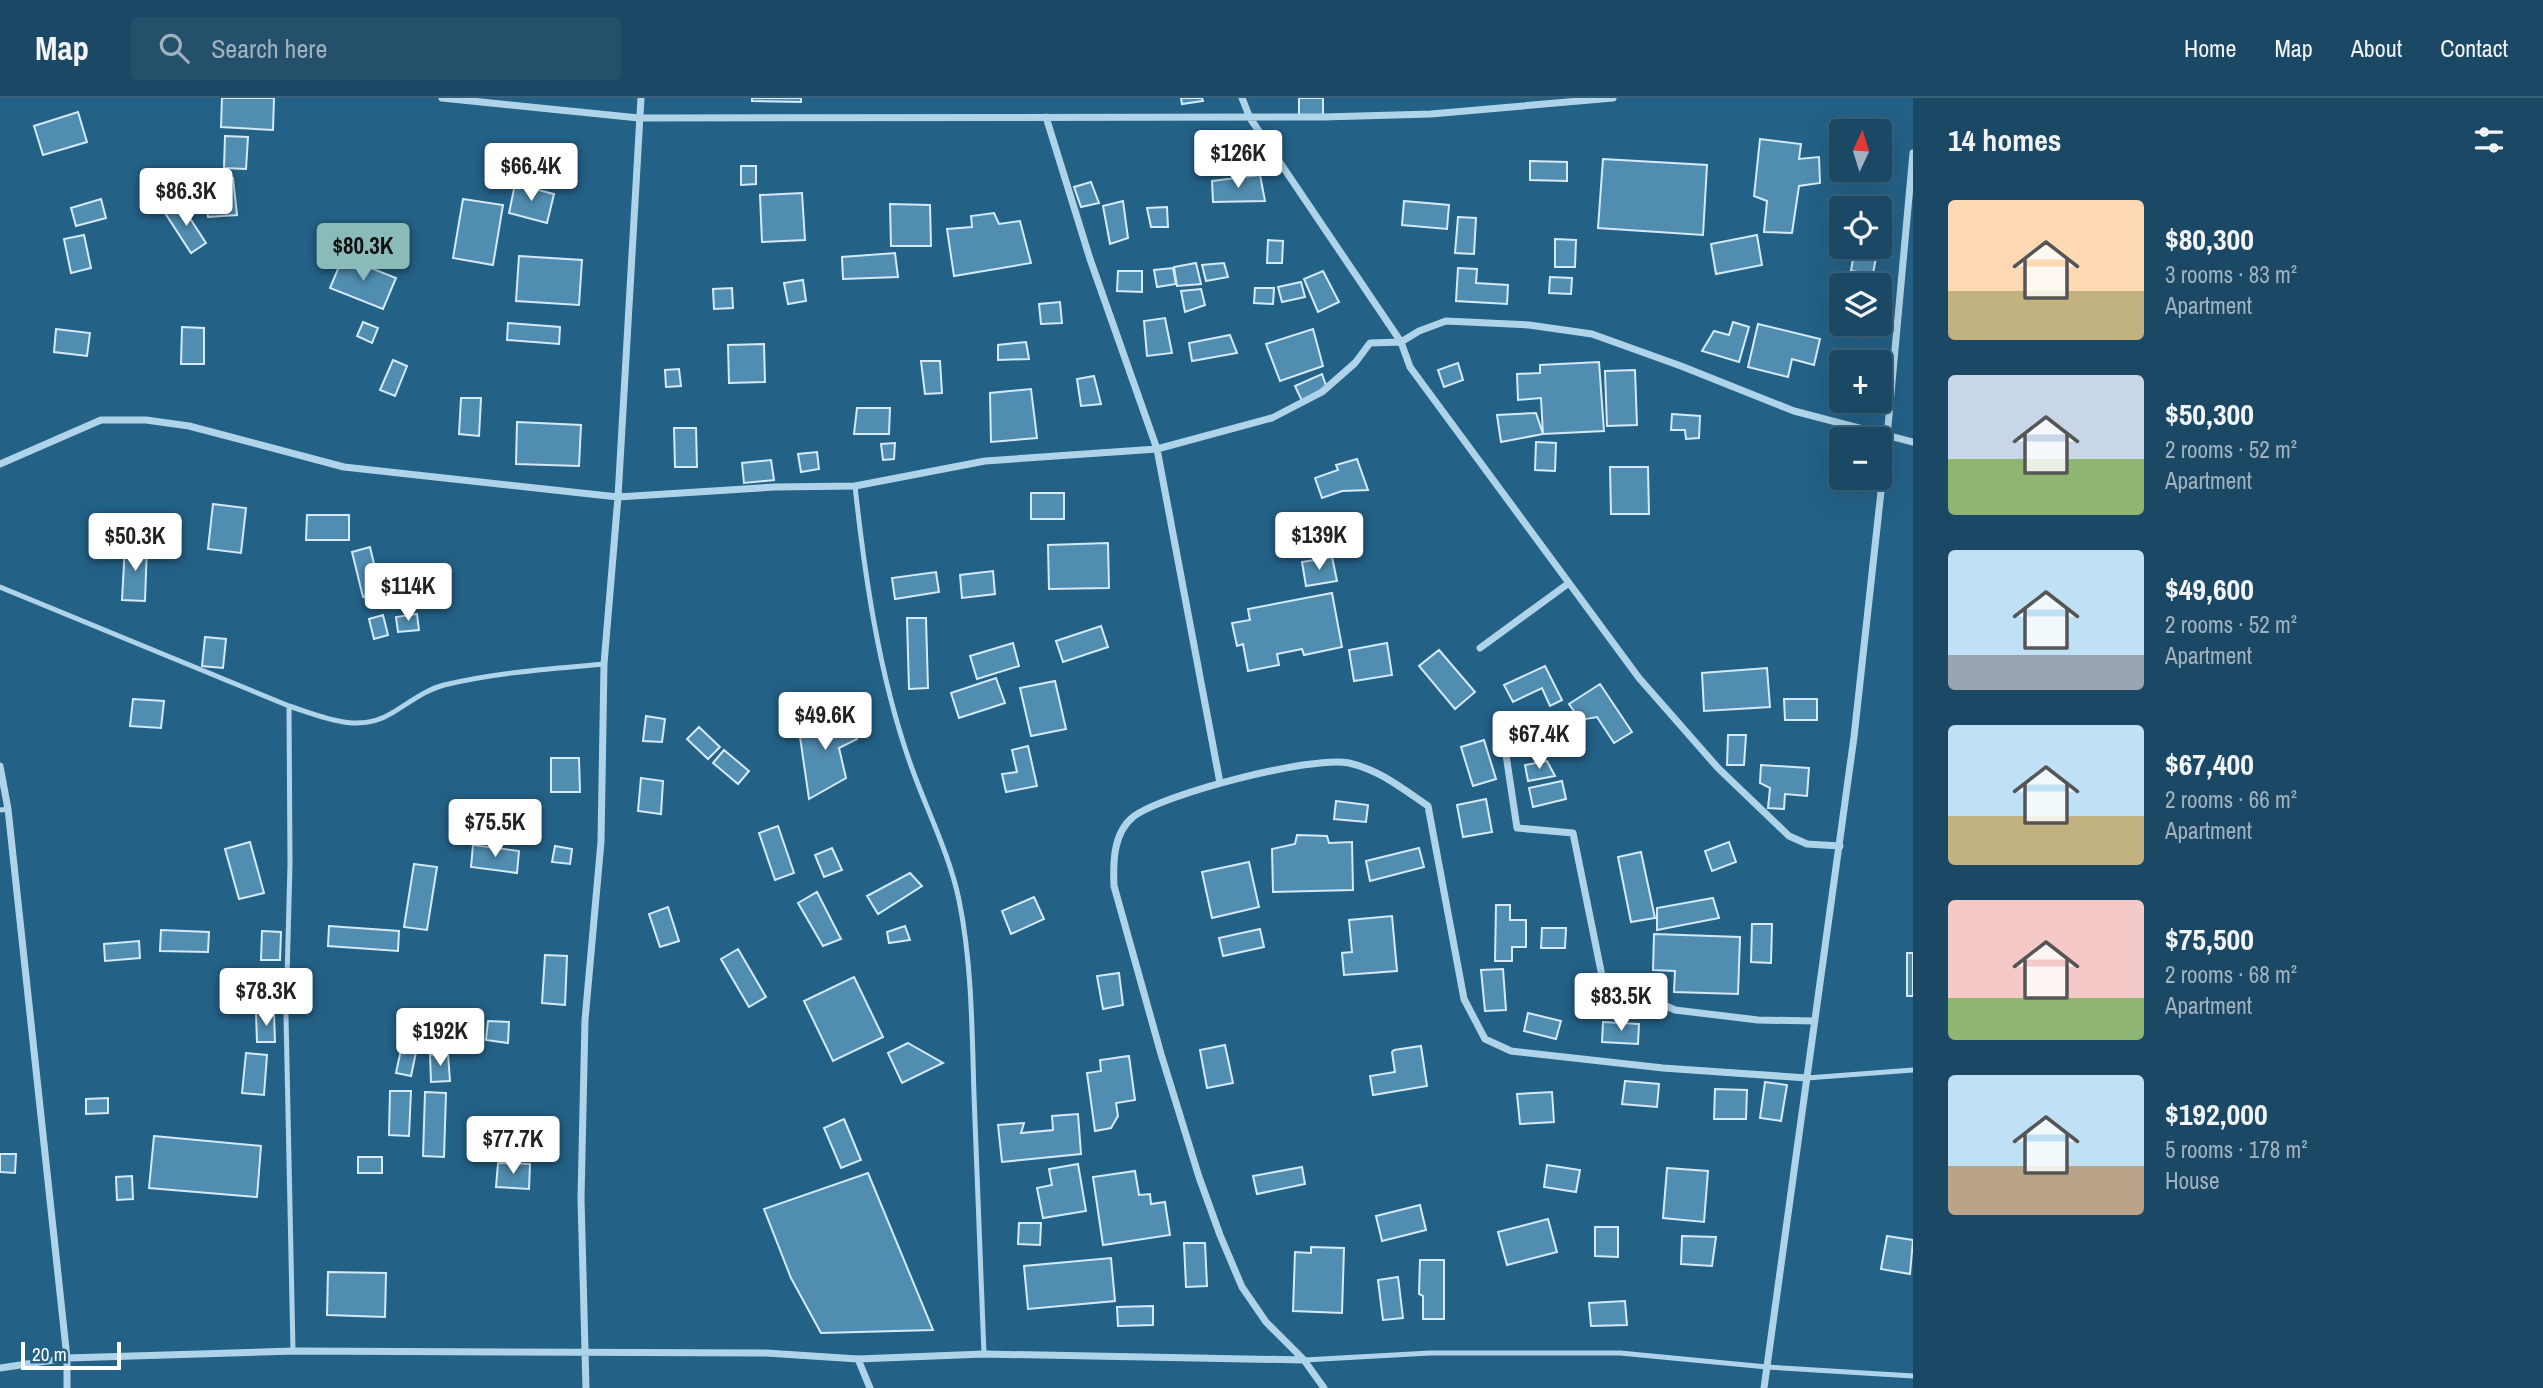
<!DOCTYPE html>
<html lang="en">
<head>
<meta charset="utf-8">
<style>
	body { margin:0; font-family:"Archivo Narrow",sans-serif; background:#24506b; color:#f1f3f6; height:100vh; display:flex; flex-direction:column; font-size:26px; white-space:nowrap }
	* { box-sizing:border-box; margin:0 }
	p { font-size:23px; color:#a0b2bf }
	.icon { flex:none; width:38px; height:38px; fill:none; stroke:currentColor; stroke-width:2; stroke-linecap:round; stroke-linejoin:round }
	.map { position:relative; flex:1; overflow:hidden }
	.details { display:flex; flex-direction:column; background:#1b4965; width:630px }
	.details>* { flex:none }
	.needle { width:46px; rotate:4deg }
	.tools { position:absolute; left:1829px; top:21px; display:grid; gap:14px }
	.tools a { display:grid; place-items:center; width:63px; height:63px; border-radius:7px; background:#1b4965; box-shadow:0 7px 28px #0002,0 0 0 2px #396179; font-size:35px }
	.scale { position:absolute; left:21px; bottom:18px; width:100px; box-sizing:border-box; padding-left:7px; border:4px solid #fff; border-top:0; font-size:19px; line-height:24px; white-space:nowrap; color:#fff; -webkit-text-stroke:5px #246187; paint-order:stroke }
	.price { position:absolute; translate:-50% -60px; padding:0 16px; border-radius:7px; background:#fff; color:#222; font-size:23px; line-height:46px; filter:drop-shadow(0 2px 4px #0008) }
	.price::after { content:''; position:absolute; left:50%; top:42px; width:21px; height:16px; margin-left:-10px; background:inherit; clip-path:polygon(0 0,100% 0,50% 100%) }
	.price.selected { background:#8bbbb9; color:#111 }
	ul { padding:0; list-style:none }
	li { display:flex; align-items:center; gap:21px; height:175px; padding:0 35px }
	li span { display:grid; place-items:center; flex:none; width:196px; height:140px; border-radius:7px; color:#555 }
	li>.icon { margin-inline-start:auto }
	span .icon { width:84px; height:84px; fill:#fffc; stroke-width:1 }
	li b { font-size:30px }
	h2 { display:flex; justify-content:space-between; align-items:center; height:84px; padding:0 35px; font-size:30px }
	header { display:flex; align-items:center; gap:42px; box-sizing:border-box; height:98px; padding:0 35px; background:#1b4965; border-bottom:2px solid #396179 }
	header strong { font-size:33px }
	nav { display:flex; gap:38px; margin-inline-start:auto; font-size:24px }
	.search { width:490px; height:63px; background:#24506b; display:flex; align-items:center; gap:18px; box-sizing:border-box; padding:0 24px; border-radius:7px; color:#a0b2bf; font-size:26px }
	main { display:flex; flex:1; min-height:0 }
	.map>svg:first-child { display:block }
	.building { fill:#508db1; stroke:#d4eaf7; stroke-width:2 }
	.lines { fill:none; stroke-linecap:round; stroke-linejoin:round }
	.lane { stroke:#afd4e9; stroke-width:5 }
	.street { stroke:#afd4e9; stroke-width:7 }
</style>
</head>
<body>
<header>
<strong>Map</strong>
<div class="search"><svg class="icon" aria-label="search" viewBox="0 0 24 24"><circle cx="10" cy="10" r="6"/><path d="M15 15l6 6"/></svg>Search here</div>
<nav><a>Home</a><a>Map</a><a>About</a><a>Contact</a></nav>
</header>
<main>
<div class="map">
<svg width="1913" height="1290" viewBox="0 0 1913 1290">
	<rect width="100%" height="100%" fill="#246187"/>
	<path class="building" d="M222,0H274L273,32L221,29Z
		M752,0H801V4L752,3Z
		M1181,0H1202L1203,3L1182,6Z
		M1299,0H1323V19H1299Z
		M78,14L87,44L43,57L34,28Z
		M225,38L248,39L246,71L224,70Z
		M1760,41L1801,46L1799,61L1819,59L1820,85L1799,88L1792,135L1764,134L1767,103L1754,98Z
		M1603,61L1707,67L1703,137L1598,130Z
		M1530,63L1567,64V83L1530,82Z
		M741,68H756V86L741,87Z
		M1260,77L1265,103L1213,104L1212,83Z
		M233,80L237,117L208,119L204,84Z
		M1091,84L1099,105L1081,109L1074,89Z
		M515,86L554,96L547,125L509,115Z
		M802,95L805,142L762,144L760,97Z
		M101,101L106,120L76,128L71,110Z
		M463,101L503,107L493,167L453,160Z
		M1123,103L1128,140L1110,146L1103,108Z
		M1404,103L1449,107L1447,131L1402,127Z
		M180,105L206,145L191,155L165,115Z
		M890,106L930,107L931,148H891Z
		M1167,109L1168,129H1151L1147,110Z
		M994,115L999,126L1020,123L1031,165L954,178L947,131L972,129L971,118Z
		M1458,119L1476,120L1474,156L1455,155Z
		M84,137L91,170L71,175L64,141Z
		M1757,137L1762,167L1716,176L1711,146Z
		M1555,141L1576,142L1575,169H1555Z
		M1268,142L1283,143L1282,165H1267Z
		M1855,149H1878L1873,176L1851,173Z
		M895,155L898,179L843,181L842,159Z
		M519,158L582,162L579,207L516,203Z
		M343,159L396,180L383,211L330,190Z
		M1196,165L1201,186L1177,188L1174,169Z
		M1224,165L1228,179L1206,183L1202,167Z
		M1173,170L1176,186L1157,189L1154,172Z
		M1458,170L1477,171L1476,185L1508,187L1507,206L1456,203Z
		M1118,173H1142V194L1117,193Z
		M1323,173L1339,204L1318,214L1304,181Z
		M1550,179L1572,180L1571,196L1549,195Z
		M803,182L806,203L788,206L784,185Z
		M1301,184L1305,199L1282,204L1278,189Z
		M732,190L733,210L714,211L713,191Z
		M1255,190H1274L1273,206L1254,205Z
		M1201,191L1205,207L1185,214L1181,193Z
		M1060,204L1062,225L1041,226L1039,206Z
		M1165,220L1172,255L1147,258L1144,223Z
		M363,224L378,230L372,245L357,238Z
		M1733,224L1749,229L1739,264L1702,253L1714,233L1729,237Z
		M508,225L560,229L559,246L507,242Z
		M1758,226L1820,241L1814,267L1792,261L1788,279L1748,269Z
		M182,229L204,230V266H181Z
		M56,231L90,235L87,258L54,254Z
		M1313,231L1323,268L1280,283L1266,246Z
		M1230,237L1237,255L1192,263L1189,245Z
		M1026,244L1029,261L998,262V247Z
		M764,246L765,284L729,285L728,247Z
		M393,262L407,268L395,298L380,292Z
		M921,263H940L942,295L925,296Z
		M1599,264L1604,333L1543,336L1541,300L1518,302L1517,276L1540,275V267Z
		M1458,265L1463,282L1444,289L1438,272Z
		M679,271L681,288L666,289L665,272Z
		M1635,272L1637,327L1607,328L1605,273Z
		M1322,276L1327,290L1302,303L1295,288Z
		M1094,278L1101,306L1081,308L1077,281Z
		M1833,286H1841V303H1858V306L1830,303Z
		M1031,291L1037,340L991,344L990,295Z
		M461,300H481L479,338L459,336Z
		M857,310H890L889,336H854Z
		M1536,315L1543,336L1501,344L1497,317Z
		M1672,316L1700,318L1699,340L1686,341L1685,332H1671Z
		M517,324L581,327L579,368L516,366Z
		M674,330H696L697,369H675Z
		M1536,344L1556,345L1555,373L1535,372Z
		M895,345L894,361L883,362L881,346Z
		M817,354L819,371L801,374L798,356Z
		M1357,361L1368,392L1342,393L1322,400L1315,380L1338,372L1336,367Z
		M771,362L774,382L744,385L742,365Z
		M1610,369H1648L1649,416H1611Z
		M1031,395H1064V421H1031Z
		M213,406L246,410L241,455L208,451Z
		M307,417H349V442H306Z
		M1322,420L1324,444L1307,446L1304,422Z
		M158,421L181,423L180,443L156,442Z
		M1108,445L1109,490L1049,491L1048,447Z
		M125,447L147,448L145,503L122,502Z
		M370,449L381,495L363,499L352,454Z
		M1332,459L1337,483L1306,488L1302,464Z
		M993,473L995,496L962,500L960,477Z
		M936,474L939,494L895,501L892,480Z
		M445,485L447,502L397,507L395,488Z
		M1332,495L1342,549L1304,557L1302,551L1277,556L1279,567L1248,573L1243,546L1237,548L1232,525L1250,522L1248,511Z
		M417,516L419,532L398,534L396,519Z
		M383,517L388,537L374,541L369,521Z
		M907,520H926L928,590L909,591Z
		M1101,528L1108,549L1063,564L1056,543Z
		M205,539L226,541L223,570L202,568Z
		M1013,545L1019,568L977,581L970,558Z
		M1387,545L1392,577L1354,583L1349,552Z
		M1439,552L1475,594L1455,611L1419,568Z
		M1545,568L1562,602L1550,608L1542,590L1513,604L1504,587Z
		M1767,570L1770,609L1704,613L1702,575Z
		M996,580L1005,605L959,620L951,595Z
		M1055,583L1066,631L1031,638L1020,590Z
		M1600,586L1632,634L1614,645L1597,619L1580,622L1569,606Z
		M133,601L164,603L161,630L130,628Z
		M1784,601H1817V622H1785Z
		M845,614L857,641L839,650L846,680L809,701L799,632Z
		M646,618L665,621L662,644L643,643Z
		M699,629L720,649L708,661L687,641Z
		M1728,637H1746L1744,667H1727Z
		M1484,642L1496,681L1473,688L1461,649Z
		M1028,648L1037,688L1006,694L1002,676L1017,674L1012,652Z
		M724,652L749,673L738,686L713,665Z
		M551,660H579L580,694H551Z
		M1547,663L1555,678L1528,683L1525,667Z
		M1761,667L1809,670L1807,698L1785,696L1784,711L1768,710L1770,690L1760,685Z
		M641,680L663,683L661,716L638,713Z
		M1562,683L1566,701L1533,709L1529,690Z
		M1486,701L1492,734L1463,739L1457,707Z
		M1336,703L1368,707L1366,724L1334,721Z
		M778,728L794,775L775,782L759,735Z
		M1297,737L1327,738L1329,745L1352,744L1353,792L1273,794L1272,751L1295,746Z
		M250,744L264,795L239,801L225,751Z
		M1729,744L1736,764L1712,773L1705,753Z
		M473,747L519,753L517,775L471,769Z
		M555,748L572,751L570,766L552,764Z
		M832,750L842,772L824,779L815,757Z
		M1419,750L1424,769L1370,783L1366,763Z
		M1641,754L1655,820L1631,824L1618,759Z
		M1249,764L1259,809L1212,820L1202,774Z
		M414,766L437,769L427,832L404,829Z
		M910,775L922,788L878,816L867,798Z
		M817,794L841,841L823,848L798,805Z
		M1034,799L1044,821L1011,836L1002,813Z
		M1713,800L1719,820L1657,832V810Z
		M1496,807H1510V822H1526V849H1512V863H1495Z
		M668,809L679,843L660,849L649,816Z
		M1392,818L1397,873L1344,877L1342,855L1352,854L1349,822Z
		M1752,826H1772L1771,865L1751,864Z
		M329,828L399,833L398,853L328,848Z
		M905,828L910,842L889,845L887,834Z
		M1542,830H1566L1565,850H1541Z
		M1260,831L1264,849L1223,858L1219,840Z
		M161,832L209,834L208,854L160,853Z
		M262,833L281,834L280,862H261Z
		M1654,836L1740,839L1738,896L1674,894L1675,873L1653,872Z
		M139,843L140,860L105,863L104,846Z
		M738,851L766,899L749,909L721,861Z
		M1907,855H1913V898H1907Z
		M545,857L567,858L565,907L542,905Z
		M1503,871L1506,912L1485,913L1481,872Z
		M1119,875L1123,907L1103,911L1097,878Z
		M854,879L883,939L833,963L804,903Z
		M256,915H274L275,944H257Z
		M1528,915L1561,923L1556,941L1524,933Z
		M454,916L475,917L474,940H453Z
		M407,923L422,926L411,978L396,975Z
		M488,923L509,924L508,945L486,942Z
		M1603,924L1639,926L1638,946L1602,944Z
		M908,945L943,965L902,985L888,955Z
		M1225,947L1233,985L1207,990L1200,952Z
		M1421,948L1427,988L1373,997L1370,978L1395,974L1392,954L1394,952Z
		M246,955L267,957L264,997L242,995Z
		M448,956L450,983L431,984L430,957Z
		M1129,958L1135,1002L1116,1005L1118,1018L1111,1030L1095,1033L1087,975L1101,973L1100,962Z
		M1625,983L1659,986L1657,1009L1622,1006Z
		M1765,984L1787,987L1781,1023L1760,1020Z
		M1715,991L1747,992L1746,1021H1714Z
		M390,993H411L409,1038L389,1037Z
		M425,994L446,995L444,1059L423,1058Z
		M1552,994L1554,1024L1520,1026L1517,996Z
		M108,1000V1015L86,1016V1001Z
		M1078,1016L1081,1056L1002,1064L998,1027L1024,1025L1021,1035L1053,1032L1052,1018Z
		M844,1021L861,1062L841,1070L824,1030Z
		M154,1038L261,1048L257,1099L149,1090Z
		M0,1056H16L15,1075L0,1074Z
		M358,1059H382V1075H358Z
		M498,1065L530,1066L529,1091L496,1089Z
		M1078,1066L1086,1113L1043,1120L1037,1090L1052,1087L1049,1071Z
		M1547,1067L1580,1072L1576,1094L1544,1089Z
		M1302,1069L1305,1086L1257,1096L1253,1078Z
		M1667,1070L1708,1073L1704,1124L1663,1120Z
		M1135,1073L1139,1097L1150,1096L1151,1106L1165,1104L1170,1137L1103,1147L1093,1079Z
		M868,1075L933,1232L821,1235L791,1180L764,1111Z
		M132,1078L133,1101L117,1102L116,1079Z
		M1420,1107L1426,1132L1382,1143L1376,1118Z
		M1548,1121L1557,1154L1507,1167L1498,1134Z
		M1019,1125H1041L1040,1147L1018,1146Z
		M1595,1129H1618V1159L1595,1158Z
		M1682,1138L1716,1139L1712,1168L1681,1166Z
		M1887,1138L1913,1142L1910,1176L1881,1171Z
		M1184,1145H1205L1207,1188L1186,1189Z
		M1311,1149L1344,1150L1342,1215L1293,1213L1295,1154L1311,1155Z
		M1111,1160L1115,1203L1028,1211L1024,1168Z
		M1420,1162H1444V1221H1423V1198L1419,1196Z
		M328,1174L386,1175L385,1219L327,1217Z
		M1398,1179L1403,1220L1383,1222L1378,1182Z
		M1625,1203L1627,1227L1591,1228L1589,1205Z
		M1153,1208V1227L1118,1228L1117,1209Z"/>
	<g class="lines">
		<path class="lane" d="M855,388C865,480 879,575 909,662C925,709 949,754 959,802C972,866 972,932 974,997C977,1083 981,1170 984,1256
			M0,489L289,608C323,619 359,636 392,615C409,605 425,592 444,587C497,574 551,571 604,566
			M289,608L290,766L286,918L293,1253
			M0,712L8,711
			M1807,980L1913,972
			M1304,1262L1430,1255H1620L1767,1269L1913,1278"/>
		<path class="street" d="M442,0L639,20L1323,19L1431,16L1613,0
			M1242,0L1250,20L1401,244L1410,269L1639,580L1718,670L1789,738L1807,746L1840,748
			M1046,19L1090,161L1157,351L1220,685
			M0,366L101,322H146L189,328L344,369L618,399L775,389L855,388L985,363L1157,351L1272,320L1322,294L1355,265L1370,245L1401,244L1419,233L1446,223L1529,227L1592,236L1681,268L1794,313L1913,344
			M1480,550L1569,485
			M1570,637L1532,635L1505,650L1517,730L1573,735L1602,878L1675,912L1758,922L1815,923
			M0,668L8,711L67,1260V1290
			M858,1261L870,1290
			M1304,1262L1266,1224L1242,1189L1220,1137L1199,1079L1161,956L1114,788C1113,765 1113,735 1133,719C1162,696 1314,657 1349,665C1380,672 1403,691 1428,708L1464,901L1485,941L1511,953L1663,970L1807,980
			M0,1270L67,1260L293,1253L766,1255L858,1261L984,1256L1304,1262L1324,1290
			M586,1290L581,1100L585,922L601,744L604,566L618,399L641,0
			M1764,1290L1854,639L1887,339L1913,55"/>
	</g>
</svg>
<div class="tools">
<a><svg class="needle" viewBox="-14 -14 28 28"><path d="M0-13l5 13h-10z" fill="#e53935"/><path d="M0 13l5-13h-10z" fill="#a0b2bf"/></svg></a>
<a><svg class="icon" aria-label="locate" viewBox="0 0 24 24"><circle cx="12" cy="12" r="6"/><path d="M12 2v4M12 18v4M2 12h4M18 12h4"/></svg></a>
<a><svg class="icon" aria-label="layers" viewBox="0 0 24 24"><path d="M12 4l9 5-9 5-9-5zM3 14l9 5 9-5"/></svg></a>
<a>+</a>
<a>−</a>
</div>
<div class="scale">20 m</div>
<b class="price" style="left:1238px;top:92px">$126K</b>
<b class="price" style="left:531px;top:105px">$66.4K</b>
<b class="price" style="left:186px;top:130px">$86.3K</b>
<b class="price selected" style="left:363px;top:185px">$80.3K</b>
<b class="price" style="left:1319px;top:474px">$139K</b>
<b class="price" style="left:135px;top:475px">$50.3K</b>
<b class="price" style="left:408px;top:525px">$114K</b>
<b class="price" style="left:825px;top:654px">$49.6K</b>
<b class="price" style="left:1539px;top:673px">$67.4K</b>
<b class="price" style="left:495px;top:761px">$75.5K</b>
<b class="price" style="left:266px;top:930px">$78.3K</b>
<b class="price" style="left:1621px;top:935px">$83.5K</b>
<b class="price" style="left:440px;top:970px">$192K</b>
<b class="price" style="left:513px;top:1078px">$77.7K</b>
</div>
<section class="details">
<h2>14 homes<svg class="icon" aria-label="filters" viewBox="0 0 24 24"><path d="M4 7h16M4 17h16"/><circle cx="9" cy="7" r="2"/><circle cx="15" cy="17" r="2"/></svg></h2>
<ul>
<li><span style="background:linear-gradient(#ffd9b3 65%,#c2b280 0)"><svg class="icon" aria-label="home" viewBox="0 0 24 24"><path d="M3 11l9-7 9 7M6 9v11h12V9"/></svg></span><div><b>$80,300</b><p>3 rooms · 83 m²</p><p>Apartment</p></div></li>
<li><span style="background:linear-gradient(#c9d6e8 60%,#8fb573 0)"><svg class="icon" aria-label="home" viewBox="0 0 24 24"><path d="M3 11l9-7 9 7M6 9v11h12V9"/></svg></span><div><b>$50,300</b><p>2 rooms · 52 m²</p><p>Apartment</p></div></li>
<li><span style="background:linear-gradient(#bfe0f5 75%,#9aa5b1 0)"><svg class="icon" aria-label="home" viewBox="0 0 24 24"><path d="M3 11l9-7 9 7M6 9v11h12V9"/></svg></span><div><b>$49,600</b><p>2 rooms · 52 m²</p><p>Apartment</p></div></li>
<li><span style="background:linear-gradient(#bfe0f5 65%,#c2b280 0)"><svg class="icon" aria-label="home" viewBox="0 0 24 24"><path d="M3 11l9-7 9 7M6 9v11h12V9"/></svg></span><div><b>$67,400</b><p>2 rooms · 66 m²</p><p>Apartment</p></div></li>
<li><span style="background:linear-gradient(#f6c9c9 70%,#8fb573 0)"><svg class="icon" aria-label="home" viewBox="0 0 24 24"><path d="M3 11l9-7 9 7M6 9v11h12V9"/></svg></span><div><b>$75,500</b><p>2 rooms · 68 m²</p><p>Apartment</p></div></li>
<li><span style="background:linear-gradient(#bfe0f5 65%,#b9a48a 0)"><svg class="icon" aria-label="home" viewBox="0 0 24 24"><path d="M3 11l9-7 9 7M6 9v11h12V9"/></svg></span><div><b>$192,000</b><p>5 rooms · 178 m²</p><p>House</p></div></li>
</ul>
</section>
</main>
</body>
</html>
